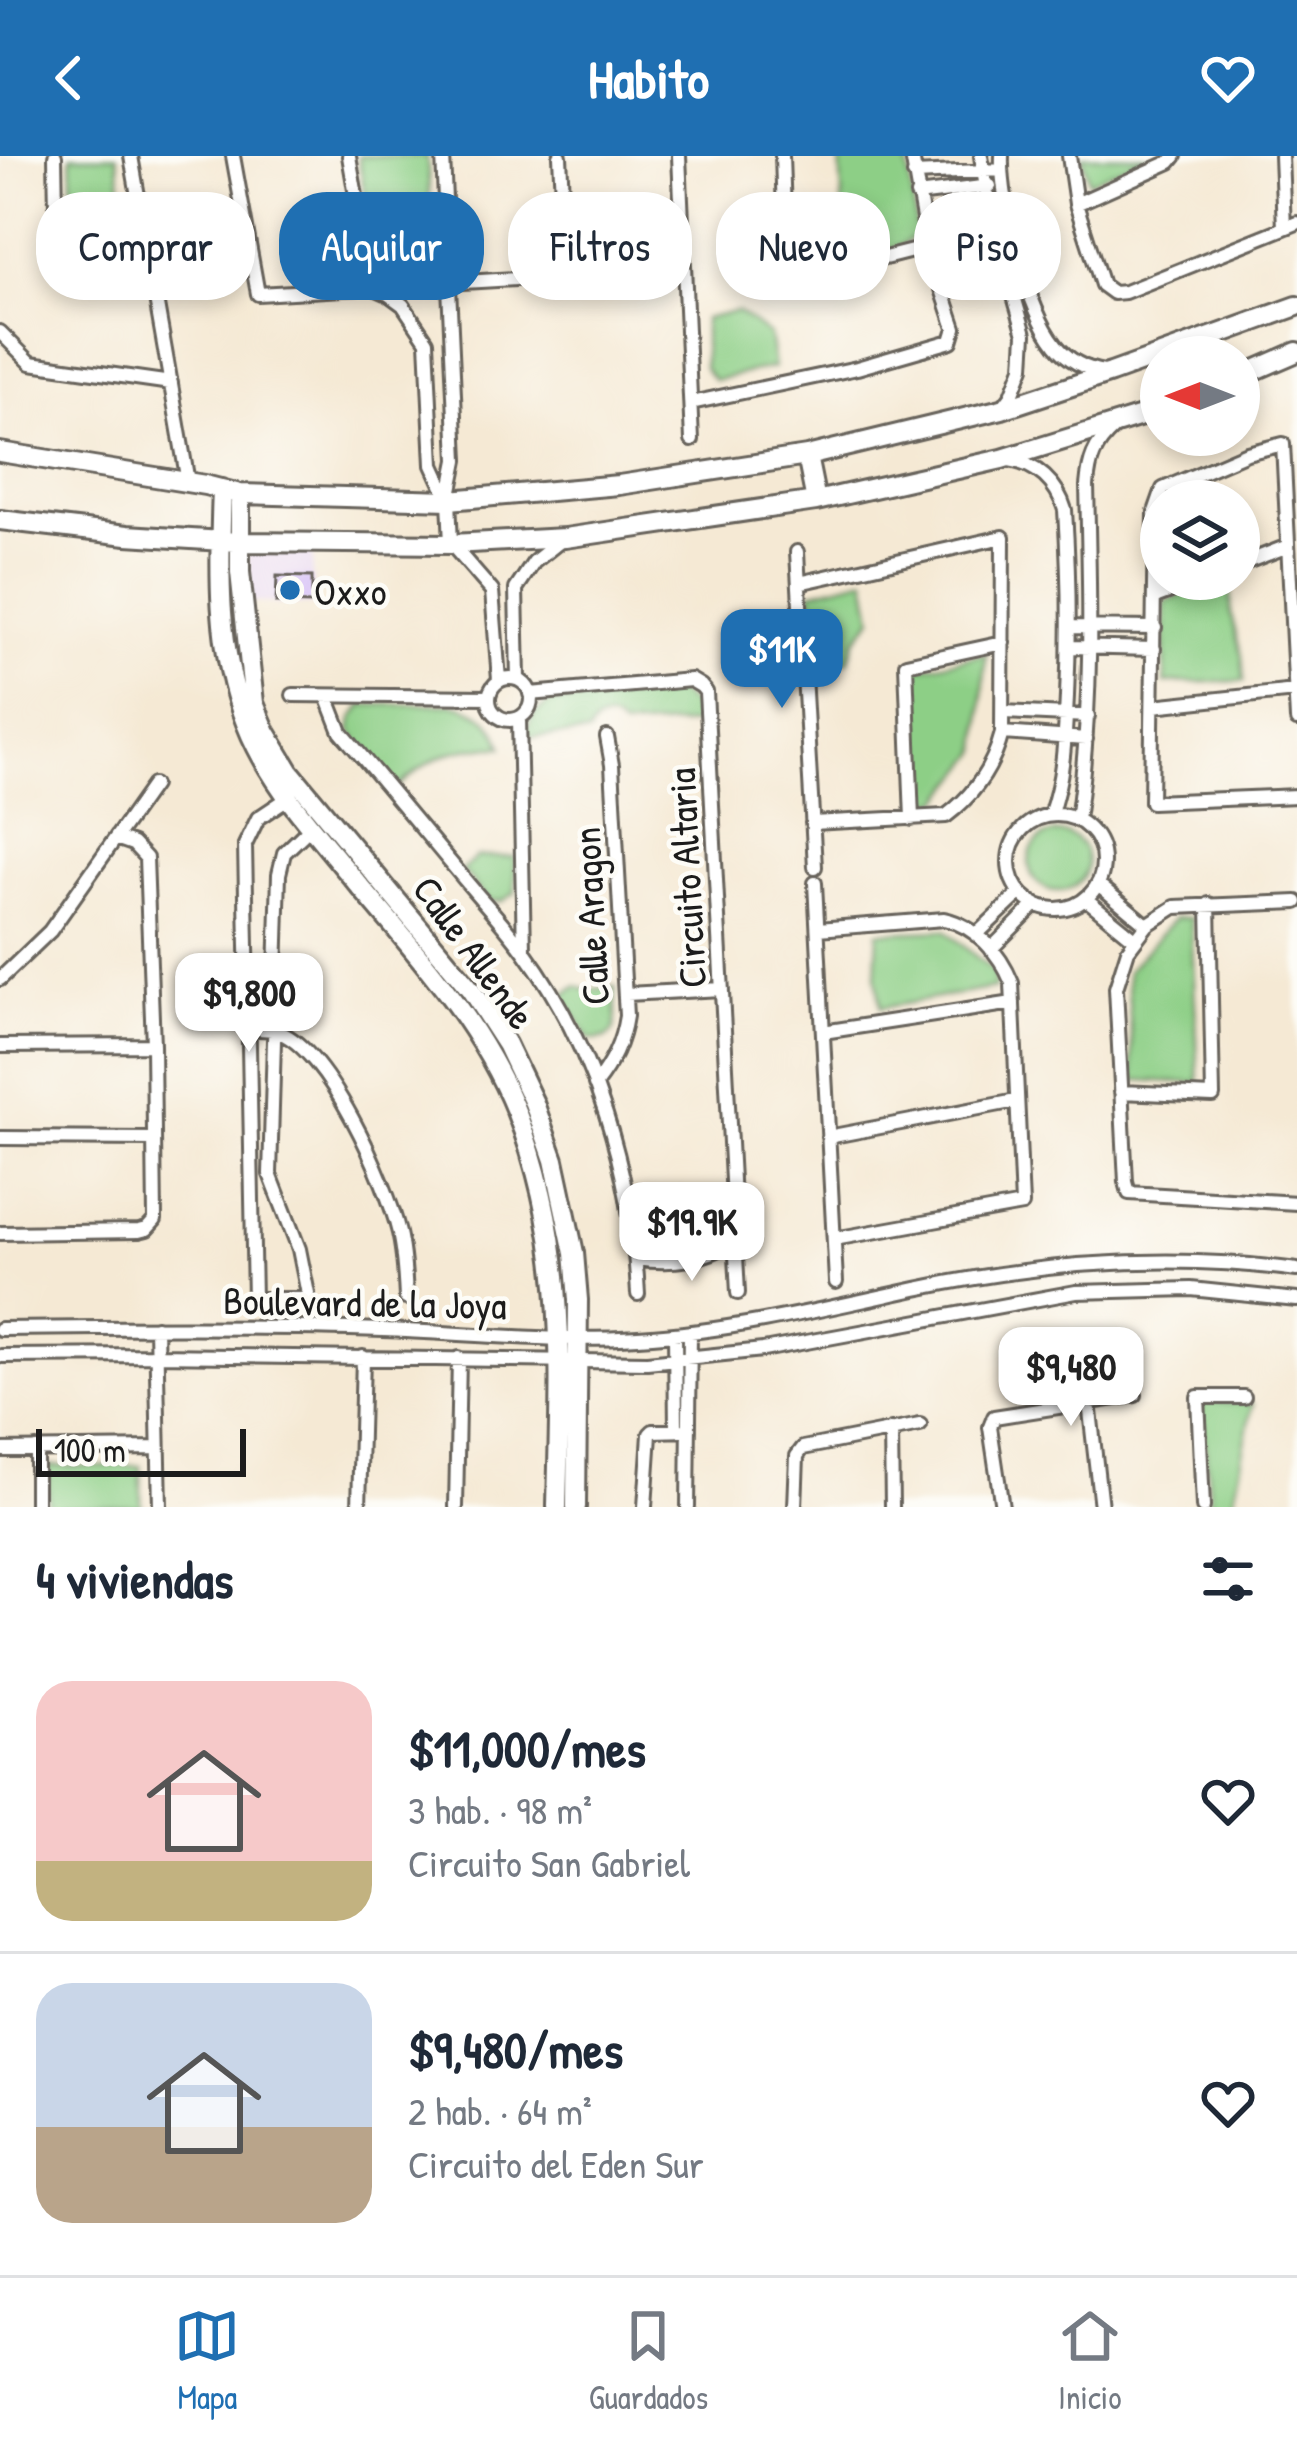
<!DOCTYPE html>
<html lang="es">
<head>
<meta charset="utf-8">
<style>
	body { margin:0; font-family:"Patrick Hand",sans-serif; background:#f6f6f7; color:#1f2937; height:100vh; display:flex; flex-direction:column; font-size:45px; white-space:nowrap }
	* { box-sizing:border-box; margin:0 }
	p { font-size:39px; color:#747a83 }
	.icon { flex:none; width:66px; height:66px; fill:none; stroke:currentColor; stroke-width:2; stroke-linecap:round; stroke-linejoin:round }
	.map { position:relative; height:1351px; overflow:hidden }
	.details { display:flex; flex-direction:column; background:#fff; flex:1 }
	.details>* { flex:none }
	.banner { position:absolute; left:36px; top:36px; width:1227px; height:108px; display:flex; gap:24px }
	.needle { width:78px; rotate:270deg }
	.controls { position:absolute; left:1140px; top:180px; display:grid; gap:24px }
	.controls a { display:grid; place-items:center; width:120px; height:120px; border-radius:50%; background:#fff; box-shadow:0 6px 18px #0003; font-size:60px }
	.scale { position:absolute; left:36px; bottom:30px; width:210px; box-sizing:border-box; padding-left:12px; border:6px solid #1c1c1c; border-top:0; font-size:33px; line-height:42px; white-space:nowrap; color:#1c1c1c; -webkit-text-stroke:9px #fdfcf7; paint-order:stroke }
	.price { position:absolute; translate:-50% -102px; padding:0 27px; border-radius:24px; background:#fff; color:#222; font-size:39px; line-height:78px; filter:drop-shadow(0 3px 6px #0008) }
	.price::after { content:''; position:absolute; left:50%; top:72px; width:36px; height:27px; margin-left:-18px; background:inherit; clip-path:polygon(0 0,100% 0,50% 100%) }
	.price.active { background:#1f6fb2; color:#fff }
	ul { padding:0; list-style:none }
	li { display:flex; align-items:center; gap:36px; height:300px; padding:0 36px }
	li+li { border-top:3px solid #e0e1e3 }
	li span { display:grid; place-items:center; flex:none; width:336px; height:240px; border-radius:36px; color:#555 }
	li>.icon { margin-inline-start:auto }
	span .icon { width:144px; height:144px; fill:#fffc; stroke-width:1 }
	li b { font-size:51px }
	h2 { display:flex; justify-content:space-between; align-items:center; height:144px; padding:0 36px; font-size:51px }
	.chip { padding:0 42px; border-radius:48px; background:#fff; box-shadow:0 6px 18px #0003; font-size:42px; line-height:108px }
	.chip.active { background:#1f6fb2; color:#fff }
	header { display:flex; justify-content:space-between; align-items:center; height:156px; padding:0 36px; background:#1f6fb2; color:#fff; font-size:54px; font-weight:700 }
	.tabs { display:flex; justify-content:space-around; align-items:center; height:168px; border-top:3px solid #e0e1e3; background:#fff; font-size:33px; color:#747a83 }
	.tabs a { display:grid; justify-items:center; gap:6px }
	.tabs .active { color:#1f6fb2 }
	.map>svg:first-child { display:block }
	.built { fill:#e6d3f0 }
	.green { fill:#8dcf86; stroke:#547651; stroke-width:3 }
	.building { fill:#caaef8 }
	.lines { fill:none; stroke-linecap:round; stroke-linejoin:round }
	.street-casing { stroke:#68645c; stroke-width:18 }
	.secondary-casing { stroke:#68645c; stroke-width:24 }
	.street { stroke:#fff; stroke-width:12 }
	.secondary { stroke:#fff; stroke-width:18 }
	.poi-dot { fill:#1f6fb2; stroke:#fdfcf7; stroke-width:4.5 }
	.labels { text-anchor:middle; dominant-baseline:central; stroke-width:9; stroke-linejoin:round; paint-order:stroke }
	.poi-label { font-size:39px; fill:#1c1c1c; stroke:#fdfcf7; text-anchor:start }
	.street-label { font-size:39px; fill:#1c1c1c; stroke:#fdfcf7 }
</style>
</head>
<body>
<header><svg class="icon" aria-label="back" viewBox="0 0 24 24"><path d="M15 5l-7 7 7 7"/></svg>Habito<svg class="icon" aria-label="heart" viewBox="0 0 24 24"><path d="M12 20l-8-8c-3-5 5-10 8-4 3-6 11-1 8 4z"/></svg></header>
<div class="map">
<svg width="1297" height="1351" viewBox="0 0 1297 1351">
	<rect width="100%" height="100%" fill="#fdfcf7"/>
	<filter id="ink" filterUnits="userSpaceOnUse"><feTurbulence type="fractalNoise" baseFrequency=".00833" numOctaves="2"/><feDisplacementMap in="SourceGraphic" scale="24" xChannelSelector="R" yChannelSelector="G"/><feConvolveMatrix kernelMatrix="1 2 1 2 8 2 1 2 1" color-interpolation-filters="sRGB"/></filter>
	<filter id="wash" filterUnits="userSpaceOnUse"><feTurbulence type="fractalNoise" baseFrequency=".004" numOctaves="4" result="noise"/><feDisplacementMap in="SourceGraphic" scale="48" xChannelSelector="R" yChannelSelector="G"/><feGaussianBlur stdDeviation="2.7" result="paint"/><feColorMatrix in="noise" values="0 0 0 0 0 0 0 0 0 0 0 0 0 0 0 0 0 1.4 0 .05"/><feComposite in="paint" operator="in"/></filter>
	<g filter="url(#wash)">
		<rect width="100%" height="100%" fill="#f5e9d4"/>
		<path class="built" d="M248,393L313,394L312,448L250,446Z"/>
		<path class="green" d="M71,0H117L129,84L74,75Z
			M358,0H427L434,107L378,110Z
			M840,0H907L917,77C903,96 868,95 845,99Z
			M1082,0H1147L1089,26Z
			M737,155L769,179L774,211L714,224L704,212V163Z
			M866,422L873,462L855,484L848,505L813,506L811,436Z
			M1224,423H1231V459L1242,501L1244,525L1165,527V446Z
			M986,498L979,596L940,645L921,647L915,513Z
			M674,535L693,549L697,568L622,572C611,559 594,561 589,578L528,581L527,572L533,559L550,546L606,543Z
			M453,548C479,553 496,566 503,591C451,590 436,599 396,632L351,575L353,563L363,549Z
			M1029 706a29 29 0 1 1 58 0a29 29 0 1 1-58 0Z
			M477,701H515V737L502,745H489L462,714Z
			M1175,762H1191L1199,927L1134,924L1127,815Z
			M945,774L994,816L995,832L881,852L876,821L878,776Z
			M577,830L586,834L615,831C615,855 624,889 589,883L563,840Z
			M1201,1245L1253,1248L1232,1351H1211Z
			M48,1310H141V1351H48Z"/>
		<g id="blocks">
			<path class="building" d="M277,420L312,421V448L276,447Z"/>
		</g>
	</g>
	<g filter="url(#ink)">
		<use href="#blocks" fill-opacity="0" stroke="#68645c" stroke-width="3"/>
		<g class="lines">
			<defs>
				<path id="street" d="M55,0L57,109L79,126L154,133
					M131,0L188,326
					M233,0L258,138L601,118
					M349,0L372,131L388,138L403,149L427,185L433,309L449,344
					M443,0L457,304L449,344L451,388L492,435L499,524
					M560,0L566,120
					M679,0L692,284
					M782,0L786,114L790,121L798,124L928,91
					M981,0L990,58L1025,178L1023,211L1012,239L1003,251
					M1002,0C1000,46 1027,153 1056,189C1068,204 1085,213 1104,216
					M1069,0L1076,48L1102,129L1113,137L1125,136L1297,67
					M1281,0L1284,72
					M914,18L1002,14
					M917,39L990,30
					M1076,48L1170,6L1175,0
					M0,176L31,207L171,227
					M691,247L857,212L951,185L955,172L928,91L912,0
					M1009,304C1037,308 1057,327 1065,354C1069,416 1070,478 1067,540C1065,580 1064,621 1050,659
					M797,396L815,711
					M1239,409L1288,390
					M799,427L1003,381L1002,577C993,612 974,639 946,660L812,667
					M1155,441L1203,423
					M1070,471L1155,472
					M1070,491L1154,493
					M489 543a21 21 0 1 1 42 0a21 21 0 1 1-42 0Z
					M518,523L516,433L534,406L564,382
					M530,538L691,524L701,530L706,536L738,1137
					M293,539L489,541
					M327,540L341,576C383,625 424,675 465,724C484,747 506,770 524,795C596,893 632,1017 638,1138
					M1153,550L1295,535
					M1003,556L1088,560
					M519,562L524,794
					M1297,564L1283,288L1247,297L1163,333L1155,356L1151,646L1297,640
					M1002,577L1086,583
					M288,642L258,662L245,689L254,1143H306L308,1138L299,1093L270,1018L279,718L284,697L311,671
					M1009 706a47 47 0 1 1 94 0a47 47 0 1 1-94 0Z
					M912,663L906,508L1003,487
					M1077,664C1093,553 1090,442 1087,330C1089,305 1094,290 1113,273
					M815,727L836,1126
					M1098,728L1147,769
					M1086,743L1135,783
					M1297,746L1175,751L1147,769L1128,794L1116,832L1126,1026L1129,1037L1297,1047
					M818,773L944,763C976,770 1000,797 1012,827L1022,1049L834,1083
					M976,779L1020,737
					M991,793L1035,749
					M0,823L50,775L153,629
					M626,838L722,833
					M249,873C258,873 268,872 276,875C328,891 387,1027 399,1077C404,1098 405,1120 406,1142
					M823,876L1013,847
					M0,890L153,889
					M595,929C612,907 622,887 626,860L612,609L607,581
					M1121,936L1213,940L1209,748
					M828,981L1016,945
					M0,982L154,983
					M0,1077L139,1075L147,1073L155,1064L153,889L146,702L133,688L116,682
					M636,1103C673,1109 703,1104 735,1085
					M156,1171L160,1351
					M0,1173C128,1171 255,1170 383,1174C467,1177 554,1187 638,1181C732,1175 824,1153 916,1133C1040,1107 1171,1097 1297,1114
					M675,1178L676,1274
					M0,1200L156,1199L647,1206L763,1194L1076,1136L1191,1133L1297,1144
					M1089,1246L1101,1351
					M891,1274L892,1351
					M36,1293V1351
					M0,1294L158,1292
					M359,1351L363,1201
					M456,1351L459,1202
					M645,1351L650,1278L653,1275L689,1274
					M688,1351L690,1176
					M795,1351L797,1300L803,1292L920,1269
					M1002,1351L990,1271L994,1261L1135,1239
					M1203,1351L1198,1241H1244"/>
				<path id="secondary" d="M1239,221L1297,196
					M0,296L205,329L240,338L449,344L619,329L807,300L1002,253L1111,217L1297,150
					M807,300L816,345
					M222,333C219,411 216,493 246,567C266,619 302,661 337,703C402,782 477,858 516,955C569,1090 560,1210 557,1351
					M240,338V416L254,547L266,576L290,616L471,834L506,888L534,947L554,1004L574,1097L578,1144L576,1351
					M0,364L127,379L239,386L451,388L565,382L816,345L1002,303L1161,254"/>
			</defs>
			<use href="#street" class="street-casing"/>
			<use href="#secondary" class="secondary-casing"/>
			<use href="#street" class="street"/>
			<use href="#secondary" class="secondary"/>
		</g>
	</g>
	<circle class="poi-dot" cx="290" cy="434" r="12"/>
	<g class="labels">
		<g class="poi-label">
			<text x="314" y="434">Oxxo</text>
		</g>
		<g class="street-label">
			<text transform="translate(686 722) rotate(-93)">Circuito Altaria</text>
			<text transform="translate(590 760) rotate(-93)">Calle Aragon</text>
			<text transform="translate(475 796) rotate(54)">Calle Allende</text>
			<text transform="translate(365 1146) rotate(1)">Boulevard de la Joya</text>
		</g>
	</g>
</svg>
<div class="controls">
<a><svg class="needle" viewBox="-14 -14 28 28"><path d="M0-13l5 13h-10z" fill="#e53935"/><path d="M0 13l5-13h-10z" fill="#747a83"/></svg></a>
<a><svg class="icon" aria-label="layers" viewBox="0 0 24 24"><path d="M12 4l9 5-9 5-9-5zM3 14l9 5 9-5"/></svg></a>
</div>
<div class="scale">100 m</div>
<b class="price active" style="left:782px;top:555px">$11K</b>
<b class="price" style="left:249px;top:899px">$9,800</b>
<b class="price" style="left:692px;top:1128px">$19.9K</b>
<b class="price" style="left:1071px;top:1273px">$9,480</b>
<div class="banner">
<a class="chip">Comprar</a>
<a class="chip active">Alquilar</a>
<a class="chip">Filtros</a>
<a class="chip">Nuevo</a>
<a class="chip">Piso</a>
</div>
</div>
<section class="details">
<h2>4 viviendas<svg class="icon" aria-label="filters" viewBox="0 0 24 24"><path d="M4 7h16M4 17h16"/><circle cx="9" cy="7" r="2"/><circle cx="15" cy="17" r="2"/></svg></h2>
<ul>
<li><span style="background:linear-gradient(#f6c9c9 75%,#c2b280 0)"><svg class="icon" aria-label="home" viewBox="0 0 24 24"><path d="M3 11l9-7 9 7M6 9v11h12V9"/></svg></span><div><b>$11,000/mes</b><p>3 hab. · 98 m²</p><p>Circuito San Gabriel</p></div><svg class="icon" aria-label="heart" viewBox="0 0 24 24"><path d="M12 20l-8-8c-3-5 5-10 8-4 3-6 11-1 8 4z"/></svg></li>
<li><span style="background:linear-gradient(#c9d6e8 60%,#b9a48a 0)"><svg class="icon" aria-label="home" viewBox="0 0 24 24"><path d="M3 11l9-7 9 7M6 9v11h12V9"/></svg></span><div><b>$9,480/mes</b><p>2 hab. · 64 m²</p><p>Circuito del Eden Sur</p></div><svg class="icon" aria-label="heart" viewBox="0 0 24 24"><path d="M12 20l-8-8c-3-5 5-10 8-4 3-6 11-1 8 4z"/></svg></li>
</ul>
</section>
<nav class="tabs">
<a class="active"><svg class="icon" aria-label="map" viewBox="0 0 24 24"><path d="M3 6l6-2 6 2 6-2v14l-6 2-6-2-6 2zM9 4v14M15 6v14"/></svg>Mapa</a>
<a><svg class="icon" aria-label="saved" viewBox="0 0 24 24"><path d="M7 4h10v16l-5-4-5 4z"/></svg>Guardados</a>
<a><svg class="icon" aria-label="home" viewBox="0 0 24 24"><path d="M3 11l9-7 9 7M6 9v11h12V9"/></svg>Inicio</a>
</nav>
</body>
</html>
